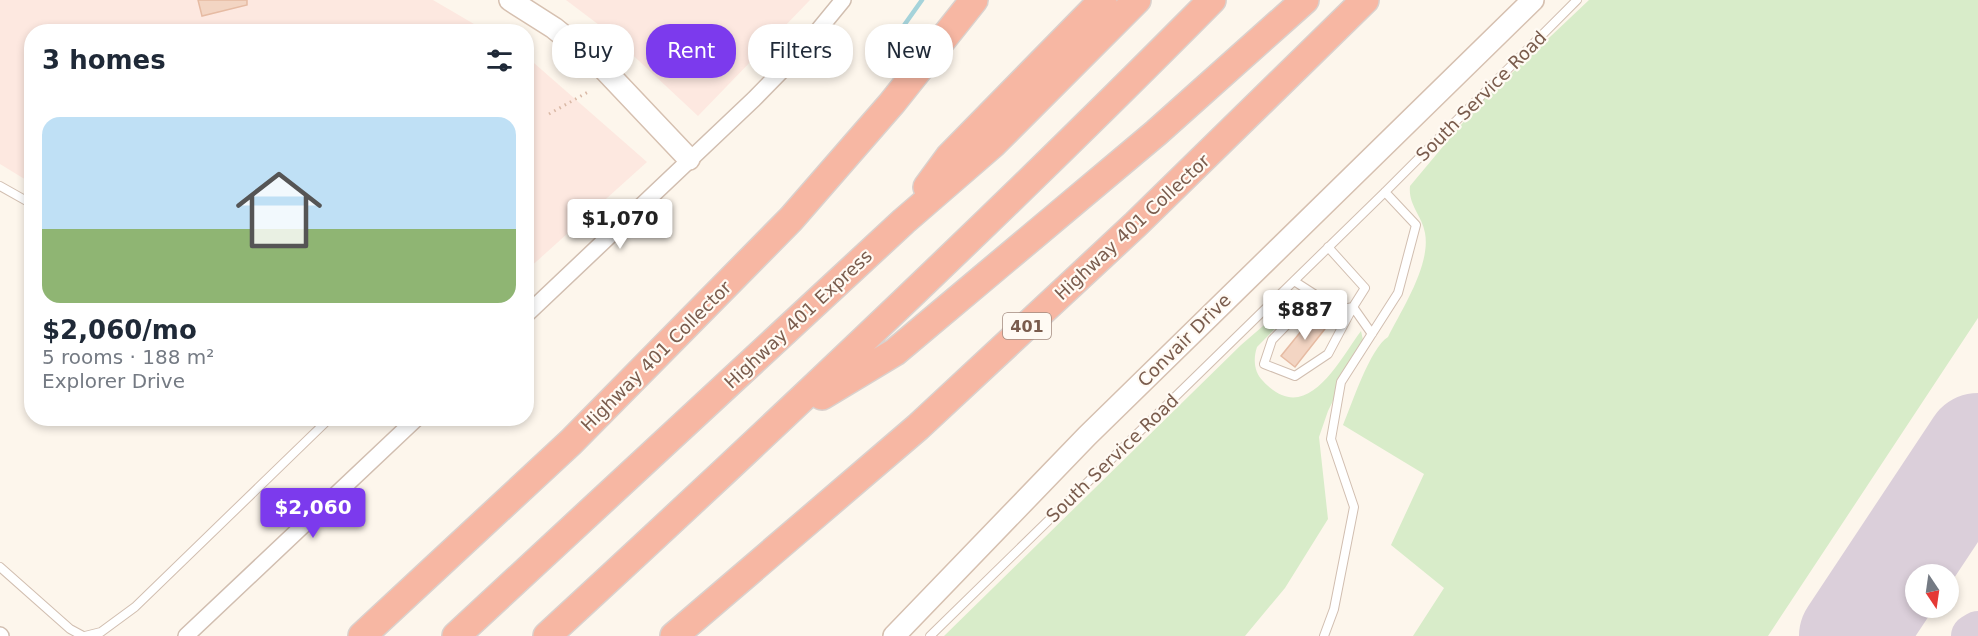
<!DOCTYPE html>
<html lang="en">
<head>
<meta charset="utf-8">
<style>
	body { margin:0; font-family:"DejaVu Sans",sans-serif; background:#f6f6f7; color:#1f2937; height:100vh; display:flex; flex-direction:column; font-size:22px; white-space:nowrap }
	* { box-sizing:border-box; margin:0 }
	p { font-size:20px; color:#747a83 }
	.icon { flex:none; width:33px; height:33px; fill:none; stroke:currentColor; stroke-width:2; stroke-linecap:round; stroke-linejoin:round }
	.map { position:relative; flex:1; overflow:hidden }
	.drawer { position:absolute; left:24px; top:24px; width:510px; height:402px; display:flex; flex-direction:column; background:#fff; border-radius:24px; box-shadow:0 3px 9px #0003 }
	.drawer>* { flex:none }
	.hud { position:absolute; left:552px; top:24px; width:570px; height:54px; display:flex; gap:12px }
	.needle { width:39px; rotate:167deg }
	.buttons { position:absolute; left:1905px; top:564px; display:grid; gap:12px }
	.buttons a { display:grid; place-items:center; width:54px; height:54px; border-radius:50%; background:#fff; box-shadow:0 3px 9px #0003; font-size:30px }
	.price { position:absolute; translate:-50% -51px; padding:0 14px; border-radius:6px; background:#fff; color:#222; font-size:20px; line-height:39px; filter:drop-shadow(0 2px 3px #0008) }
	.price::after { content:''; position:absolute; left:50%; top:36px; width:18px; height:14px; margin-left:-9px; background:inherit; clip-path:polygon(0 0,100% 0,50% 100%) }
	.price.on { background:#7c3aed; color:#fff }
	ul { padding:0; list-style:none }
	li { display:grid; align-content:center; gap:12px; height:318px; padding:0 18px }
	li span { display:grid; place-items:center; height:186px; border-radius:18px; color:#555 }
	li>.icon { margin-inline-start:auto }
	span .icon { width:108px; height:108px; fill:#fffc; stroke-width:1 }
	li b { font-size:26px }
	h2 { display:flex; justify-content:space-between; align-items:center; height:72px; padding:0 18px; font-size:26px }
	.tag { padding:0 21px; border-radius:24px; background:#fff; box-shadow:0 3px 9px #0003; font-size:21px; line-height:54px }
	.tag.on { background:#7c3aed; color:#fff }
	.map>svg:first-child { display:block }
	.commercial { fill:#fde8e0 }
	.green { fill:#d8ecc9 }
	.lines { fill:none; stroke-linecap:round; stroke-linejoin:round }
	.stream { stroke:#a5d3da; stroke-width:4.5 }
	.taxiway { stroke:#dbcfda; stroke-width:44 }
	.runway { stroke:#dbcfda; stroke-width:106 }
	.building { fill:#f3d5c3; stroke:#e6bba3; stroke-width:1.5 }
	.lane-casing { stroke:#d1beb0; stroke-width:10 }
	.street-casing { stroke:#d1beb0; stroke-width:18 }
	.secondary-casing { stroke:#d6c0b0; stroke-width:24 }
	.highway-casing { stroke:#dad1cd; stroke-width:30 }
	.path { stroke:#d9b8a5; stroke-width:3; stroke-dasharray:1.5 4.5; stroke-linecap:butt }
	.lane { stroke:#fff; stroke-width:8 }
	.street { stroke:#fff; stroke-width:15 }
	.secondary { stroke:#fff; stroke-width:21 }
	.highway { stroke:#f7b7a3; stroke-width:27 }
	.labels { text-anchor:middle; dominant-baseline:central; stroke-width:4.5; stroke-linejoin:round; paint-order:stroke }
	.shield { fill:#fffaf3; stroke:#a28b7f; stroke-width:1.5 }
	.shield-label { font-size:16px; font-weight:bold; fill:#7a5c4d }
	.street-label { font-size:18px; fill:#7a5c4d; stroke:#fffaf3 }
</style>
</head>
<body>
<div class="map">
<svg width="1978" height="636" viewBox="0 0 1978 636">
	<rect width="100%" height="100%" fill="#fdf6ec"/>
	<path class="commercial" d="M0,0H433L486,31L32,32L31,183L0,164Z
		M566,0H810L698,116L607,31Z
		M526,56L647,162L527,270H526Z"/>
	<path class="green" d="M1589,0H1978V318L1768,636H1413L1444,588L1391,545L1424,474L1343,425C1352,404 1370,348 1388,337C1402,309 1431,265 1425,233C1422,215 1408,205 1410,186L1476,107Z
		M1297,306L1257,347C1253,359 1254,372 1263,381C1306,428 1338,362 1361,331L1363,340L1328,411L1319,437L1328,519L1285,588L1245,636H944L1241,345L1285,307Z"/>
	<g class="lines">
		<path class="stream" d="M895,38L922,0"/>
		<path class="taxiway" d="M1973,636L1978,633"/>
		<path class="runway" d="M1852,636L1978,446"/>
	</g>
	<path class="building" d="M198,0H247V5L202,16Z
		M1315,314L1328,325L1295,367L1281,356Z"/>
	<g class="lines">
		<defs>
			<path id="lane" d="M0,186L32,204
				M1328,247L1365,288L1353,307L1372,334
				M1294,281L1339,310L1353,307L1328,354L1295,376L1264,364L1272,340L1316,295
				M0,567L70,629L83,636
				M85,636L101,632L135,607L330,418
				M930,636L1385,192L1577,0
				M1324,636L1334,609L1354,507L1331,439L1341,382L1398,293L1416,225L1385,192"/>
			<path id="street" d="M526,315L754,99L802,50L843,0
				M0,635L1,636
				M186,636L417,418"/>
			<path id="secondary" d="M510,0L554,28L601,66L689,159
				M894,636L1087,436L1533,0"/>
			<path id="highway" d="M927,187L949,157L1103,0
				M822,396L895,352L1156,133L1305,0
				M362,636L571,442L791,219L892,103L974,0
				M456,636L904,221L993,144L1137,0
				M547,636C773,428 996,218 1212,0
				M674,636L918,427L1136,224L1365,0"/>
		</defs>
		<use href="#lane" class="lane-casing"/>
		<use href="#street" class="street-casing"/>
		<use href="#secondary" class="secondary-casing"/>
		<use href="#highway" class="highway-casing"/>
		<path class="path" d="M549,114L588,92"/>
		<use href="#lane" class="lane"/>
		<use href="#street" class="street"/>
		<use href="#secondary" class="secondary"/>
		<use href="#highway" class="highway"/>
	</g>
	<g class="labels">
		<rect class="shield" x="1003" y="313" width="48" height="26" rx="4.5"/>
		<g class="shield-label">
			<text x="1027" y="326">401</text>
		</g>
		<g class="street-label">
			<text transform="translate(1481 96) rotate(-45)">South Service Road</text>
			<text transform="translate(1132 227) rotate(-43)">Highway 401 Collector</text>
			<text transform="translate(798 319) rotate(-43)">Highway 401 Express</text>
			<text transform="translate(1184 340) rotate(-45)">Convair Drive</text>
			<text transform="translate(656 356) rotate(-45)">Highway 401 Collector</text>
			<text transform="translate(1112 458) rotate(-44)">South Service Road</text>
		</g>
	</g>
</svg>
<div class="buttons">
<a><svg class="needle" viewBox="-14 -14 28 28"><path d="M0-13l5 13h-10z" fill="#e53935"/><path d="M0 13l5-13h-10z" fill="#747a83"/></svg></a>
</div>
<b class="price" style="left:620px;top:250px">$1,070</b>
<b class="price" style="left:1305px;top:341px">$887</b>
<b class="price on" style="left:313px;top:539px">$2,060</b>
<div class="hud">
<a class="tag">Buy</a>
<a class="tag on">Rent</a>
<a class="tag">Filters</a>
<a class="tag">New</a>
</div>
<section class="drawer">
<h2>3 homes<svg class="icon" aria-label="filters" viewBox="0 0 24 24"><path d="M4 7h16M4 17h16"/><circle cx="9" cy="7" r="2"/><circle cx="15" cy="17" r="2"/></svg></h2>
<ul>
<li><span style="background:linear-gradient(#bfe0f5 60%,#8fb573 0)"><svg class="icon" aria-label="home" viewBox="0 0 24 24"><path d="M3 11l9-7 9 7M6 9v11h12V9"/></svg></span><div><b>$2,060/mo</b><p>5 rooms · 188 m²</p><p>Explorer Drive</p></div></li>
</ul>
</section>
</div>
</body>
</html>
